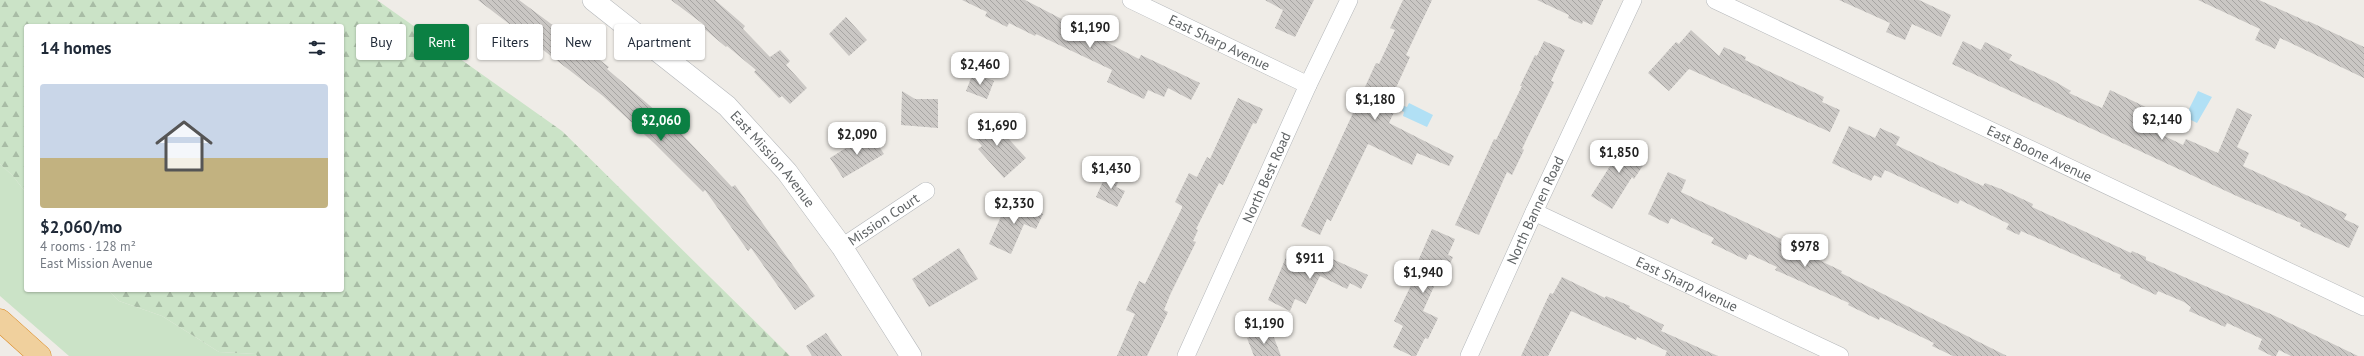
<!DOCTYPE html>
<html lang="en">
<head>
<meta charset="utf-8">
<style>
	body { margin:0; font-family:"PT Sans",sans-serif; background:#f6f6f7; color:#1f2937; height:100vh; display:flex; flex-direction:column; font-size:15px; white-space:nowrap }
	* { box-sizing:border-box; margin:0 }
	p { font-size:13px; color:#747a83 }
	.icon { flex:none; width:22px; height:22px; fill:none; stroke:currentColor; stroke-width:2; stroke-linecap:round; stroke-linejoin:round }
	.map { position:relative; flex:1; overflow:hidden }
	.side { position:absolute; left:24px; top:24px; width:320px; height:268px; display:flex; flex-direction:column; background:#fff; border-radius:4px; box-shadow:0 1px 3px #0004 }
	.side>* { flex:none }
	.guide { position:absolute; left:356px; top:24px; width:380px; height:36px; display:flex; gap:8px }
	.price { position:absolute; translate:-50% -34px; padding:0 9px; border-radius:8px; background:#fff; color:#222; font-size:13px; line-height:26px; filter:drop-shadow(0 1px 2px #0008) }
	.price::after { content:''; position:absolute; left:50%; top:24px; width:12px; height:9px; margin-left:-6px; background:inherit; clip-path:polygon(0 0,100% 0,50% 100%) }
	.price.active { background:#0b8043; color:#fff }
	ul { padding:0; list-style:none }
	li { display:grid; align-content:center; gap:8px; height:212px; padding:0 16px }
	li span { display:grid; place-items:center; height:124px; border-radius:4px; color:#555 }
	li>.icon { margin-inline-start:auto }
	span .icon { width:72px; height:72px; fill:#fffc; stroke-width:1 }
	li b { font-size:17px }
	h2 { display:flex; justify-content:space-between; align-items:center; height:48px; padding:0 16px; font-size:17px }
	.tag { padding:0 14px; border-radius:4px; background:#fff; box-shadow:0 1px 3px #0004; font-size:14px; line-height:36px }
	.tag.active { background:#0b8043; color:#fff }
	.map>svg:first-child { display:block }
	.green { fill:#cbe3c7 }
	.forest { fill:url(#forest-firs) }
	.water { fill:#b1e0f5 }
	.building { fill:url(#building-back-hatch) }
	.lines { fill:none; stroke-linecap:round; stroke-linejoin:round }
	.minor-casing { stroke:#b4b7ba; stroke-width:18 }
	.tertiary-casing { stroke:#b4b7ba; stroke-width:22 }
	.motorway-casing { stroke:#da861c; stroke-width:23 }
	.minor { stroke:#fff; stroke-width:17 }
	.tertiary { stroke:#fff; stroke-width:21 }
	.motorway { stroke:#f0d09d; stroke-width:22 }
	.labels { text-anchor:middle; dominant-baseline:central; stroke-width:3; stroke-linejoin:round; paint-order:stroke }
	.street-label { font-size:14px; fill:#5f6365; stroke:#fff }
</style>
</head>
<body>
<div class="map">
<svg width="2364" height="356" viewBox="0 0 2364 356">
	<defs>
		<pattern id="forest-firs" width="22" height="20" patternUnits="userSpaceOnUse"><rect width="22" height="20" fill="#cbe3c7"/><path d="M5 1l3.5 6h-7zM16 11l3.5 6h-7z" fill="#a8bca5"/></pattern>
		<pattern id="building-back-hatch" width="6" height="6" patternUnits="userSpaceOnUse"><rect width="6" height="6" fill="#cac7c4"/><path d="M-1 5l2 2M0 0l6 6M5-1l2 2" fill="none" stroke="#a7a5a3"/></pattern>
	</defs>
	<rect width="100%" height="100%" fill="#efece7"/>
	<path class="green" d="M0,164L13,176L26,193V290H108L119,301L162,316L219,352L257,354V356H69L0,296Z"/>
	<path class="forest" d="M0,0H377L562,131L790,356H257L256,354L219,352L162,316L119,301L108,290H342V26H26V193L13,176L0,164Z"/>
	<path class="water" d="M2198,91L2212,97L2197,123L2185,117Z
		M1409,103L1433,115L1427,127L1403,116L1404,112L1402,111L1404,106L1407,107Z"/>
	<path class="building" d="M478,0H519L609,67L607,69L677,129L732,187L735,185L815,296L795,310L751,248L748,251L705,190L703,192L655,144L603,96Z
		M671,0H715L745,26L743,29L770,57L780,50L790,61L786,65L807,88L790,104L782,96L779,98L754,72L756,70L727,46L726,47L701,26L703,24Z
		M962,0H1025L1139,59L1141,55L1200,83L1191,100L1168,88L1164,97L1148,90L1144,99L1107,82L1112,70L1036,34L1035,36L1009,23L1007,27L985,16L987,12Z
		M1265,0H1314L1295,37L1275,28L1283,10Z
		M1403,0H1432L1406,55L1410,57L1393,94L1401,97L1389,123L1454,156L1449,166L1417,153L1412,165L1368,144L1331,221L1327,219L1320,235L1301,226L1376,63L1379,64L1395,30L1390,28Z
		M1537,0H1603L1592,25L1583,21L1582,24L1568,18L1569,15Z
		M1839,0H1919L1951,15L1941,37L1912,24L1905,40L1886,32L1890,23Z
		M2198,0H2259L2308,22V21L2364,47V78L2280,38L2275,49L2255,40L2260,29Z
		M846,17L867,40L849,56L829,34Z
		M1691,30L1719,56L1724,47L1746,57L1745,60L1824,97L1822,102L1840,110L1830,132L1689,69L1669,91L1648,73L1676,42L1679,44Z
		M1544,41L1565,50L1551,81L1554,82L1522,149L1524,150L1512,175L1507,172L1479,235L1455,225L1494,139L1496,140L1522,86H1520L1535,55L1537,56Z
		M1963,41L1981,50L1985,42L2012,55L2009,60L2054,81L2071,91L2069,93L2102,108L2110,90L2152,110L2148,113L2158,118L2152,130L2183,145L2186,139L2218,153L2237,108L2252,115L2237,147L2249,153L2243,166L2347,214L2344,219L2359,226L2349,248L2300,226L2301,223L2241,198L1952,64Z
		M973,73L994,81L987,99L966,91Z
		M902,91L915,99H938V128L901,125Z
		M1238,98L1263,109L1256,124L1253,123L1223,185L1219,183L1196,229L1198,230L1193,241L1196,242L1170,295L1164,310L1168,312L1147,356H1117L1135,314L1126,310L1139,281L1145,284L1182,208V206L1175,202L1189,173L1197,177L1207,157L1210,159Z
		M988,116L1026,158L1004,178L978,149L982,146L970,132Z
		M1849,126L1875,138L1880,128L1900,137L1896,145L1944,168L1983,186L1985,183L2001,189L2033,204L2032,207L2131,253L2132,251L2146,257V260L2184,277L2273,315L2358,356H2291L2279,350L2276,356H2272L2258,349L2262,339L2227,323L2225,327L2189,311L2191,307L2184,302L2158,291L2156,295L2120,278L2121,275L2021,231L2019,235L2006,229L2009,224L1960,200L1958,204L1885,170L1881,178L1874,175L1871,181L1832,163Z
		M870,133L884,154L843,178L830,158Z
		M1621,141L1648,158L1634,179L1632,177L1612,209L1591,196L1612,163L1608,161Z
		M1107,172L1120,178L1116,187L1125,191L1117,207L1096,197Z
		M1668,172L1686,180L1681,192L1781,239L1780,242L1842,271L1841,273L2007,356H1953L1932,346L1934,343L1880,317L1879,320L1848,305L1849,303L1775,270L1777,267L1749,254L1746,260L1711,243L1714,238L1671,218L1668,224L1648,214Z
		M1009,198L1043,214L1036,229L1024,224L1011,254L989,244Z
		M1432,229L1455,239L1448,255L1453,257L1445,275L1440,273L1423,311L1438,318L1428,339L1425,338L1416,356H1412L1393,347L1403,326L1394,321L1412,283L1409,282Z
		M959,248L978,279L929,307L912,279Z
		M1287,255L1322,270L1328,257L1368,275L1361,289L1350,283L1347,289L1320,276L1306,304L1295,299L1290,311L1268,300Z
		M1562,277L1605,298L1606,296L1630,306L1629,308L1664,325L1661,331L1718,356H1665L1667,351L1637,337L1636,340L1571,311L1548,356H1521L1550,293L1553,294Z
		M1271,330L1281,356H1254L1247,338Z
		M826,333L842,356H812L806,346Z"/>
	<g class="lines">
		<defs>
			<g id="minor">
				<path id="s1" d="M1131,0L1308,85"/>
				<path id="s2" d="M1715,0L2364,307"/>
				<path id="s3" d="M1534,212L1840,356"/>
				<path id="s4" d="M842,247L926,191"/>
				<path id="s5" d="M1186,356L1308,85L1349,0"/>
				<path id="s6" d="M1469,356L1534,212L1633,0"/>
			</g>
			<g id="tertiary">
				<path id="s7" d="M593,0L727,106L787,172L842,247L911,356"/>
			</g>
			<path id="motorway" d="M0,320L40,356"/>
		</defs>
		<use href="#minor" class="minor-casing"/>
		<use href="#tertiary" class="tertiary-casing"/>
		<use href="#motorway" class="motorway-casing"/>
		<use href="#minor" class="minor"/>
		<use href="#tertiary" class="tertiary"/>
		<use href="#motorway" class="motorway"/>
	</g>
	<g class="labels">
		<g class="street-label">
			<text stroke="none"><textPath href="#s1" startOffset="98">East Sharp Avenue</textPath></text>
			<text stroke="none"><textPath href="#s2" startOffset="359">East Boone Avenue</textPath></text>
			<text stroke="none"><textPath href="#s7" startOffset="241">East Mission Avenue</textPath></text>
			<text stroke="none"><textPath href="#s5" startOffset="196">North Best Road</textPath></text>
			<text stroke="none"><textPath href="#s6" startOffset="160">North Bannen Road</textPath></text>
			<text stroke="none"><textPath href="#s4" startOffset="50">Mission Court</textPath></text>
			<text stroke="none"><textPath href="#s3" startOffset="169">East Sharp Avenue</textPath></text>
		</g>
	</g>
</svg>
<b class="price" style="left:1090px;top:49px">$1,190</b>
<b class="price" style="left:980px;top:86px">$2,460</b>
<b class="price" style="left:1375px;top:121px">$1,180</b>
<b class="price" style="left:2162px;top:141px">$2,140</b>
<b class="price active" style="left:661px;top:142px">$2,060</b>
<b class="price" style="left:997px;top:147px">$1,690</b>
<b class="price" style="left:857px;top:156px">$2,090</b>
<b class="price" style="left:1619px;top:174px">$1,850</b>
<b class="price" style="left:1111px;top:190px">$1,430</b>
<b class="price" style="left:1014px;top:225px">$2,330</b>
<b class="price" style="left:1805px;top:268px">$978</b>
<b class="price" style="left:1310px;top:280px">$911</b>
<b class="price" style="left:1423px;top:294px">$1,940</b>
<b class="price" style="left:1264px;top:345px">$1,190</b>
<div class="guide">
<a class="tag">Buy</a>
<a class="tag active">Rent</a>
<a class="tag">Filters</a>
<a class="tag">New</a>
<a class="tag">Apartment</a>
</div>
<section class="side">
<h2>14 homes<svg class="icon" aria-label="filters" viewBox="0 0 24 24"><path d="M4 7h16M4 17h16"/><circle cx="9" cy="7" r="2"/><circle cx="15" cy="17" r="2"/></svg></h2>
<ul>
<li><span style="background:linear-gradient(#c9d6e8 60%,#c2b280 0)"><svg class="icon" aria-label="home" viewBox="0 0 24 24"><path d="M3 11l9-7 9 7M6 9v11h12V9"/></svg></span><div><b>$2,060/mo</b><p>4 rooms · 128 m²</p><p>East Mission Avenue</p></div></li>
</ul>
</section>
</div>
</body>
</html>
